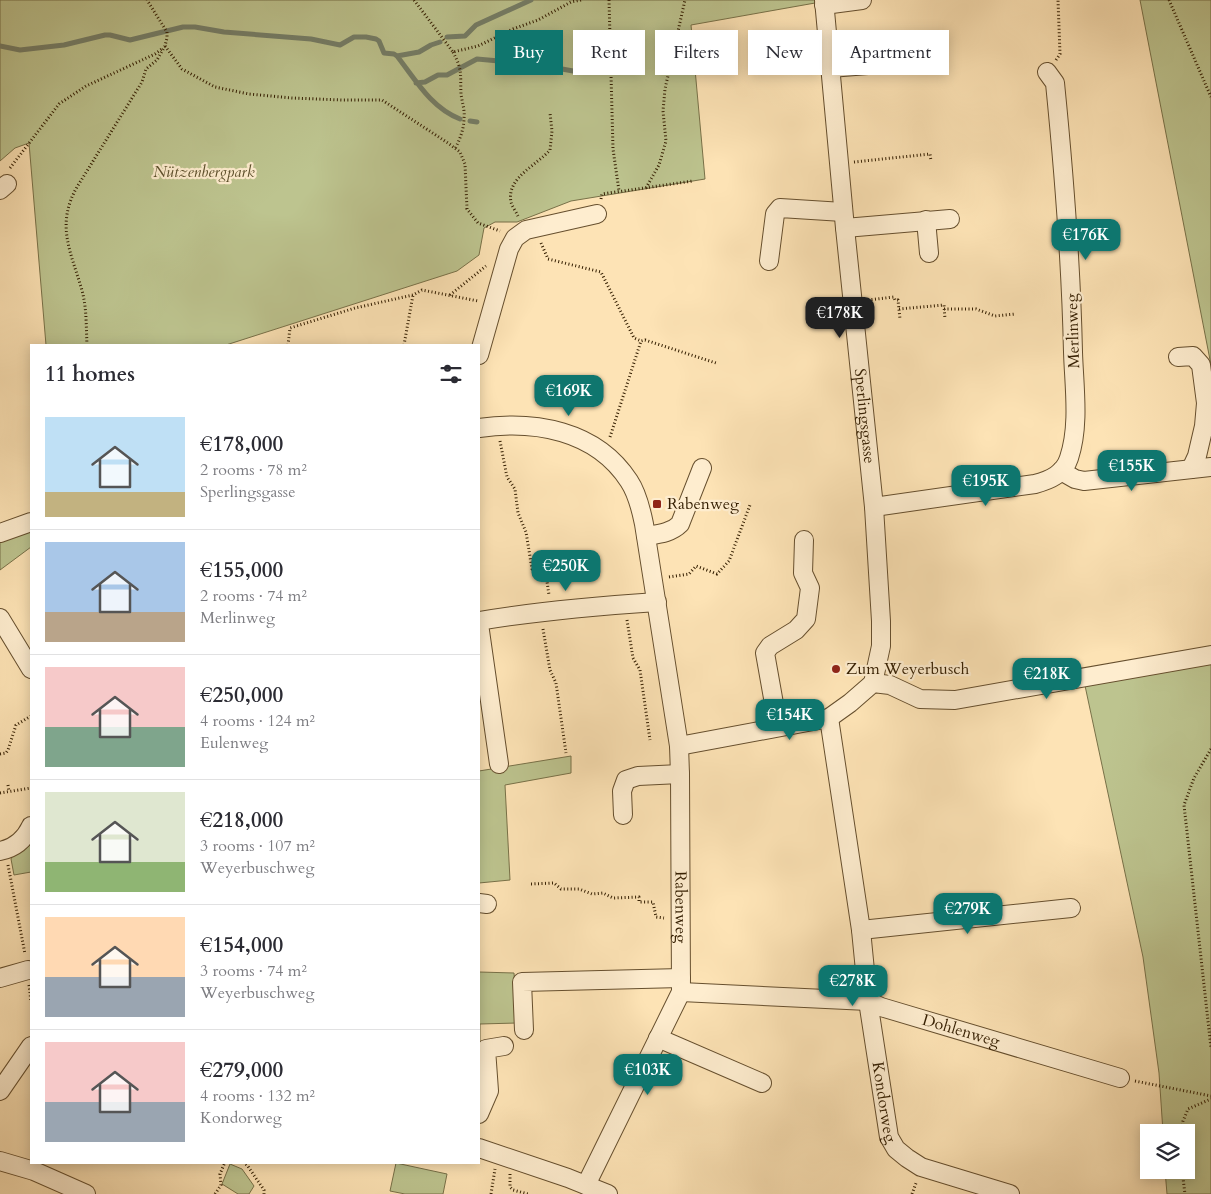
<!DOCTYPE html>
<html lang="en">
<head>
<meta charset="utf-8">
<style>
	body { margin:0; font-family:Cardo,serif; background:#f2f2f3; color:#2b2b33; height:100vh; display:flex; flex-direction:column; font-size:19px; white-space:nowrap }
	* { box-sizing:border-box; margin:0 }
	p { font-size:16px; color:#7c7c81 }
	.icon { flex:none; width:28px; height:28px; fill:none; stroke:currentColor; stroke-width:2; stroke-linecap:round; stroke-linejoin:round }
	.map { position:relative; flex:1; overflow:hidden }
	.drawer { position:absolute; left:30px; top:344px; width:450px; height:820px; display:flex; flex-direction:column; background:#fff; border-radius:0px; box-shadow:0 2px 12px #0003 }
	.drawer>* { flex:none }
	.top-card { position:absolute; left:495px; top:30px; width:475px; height:45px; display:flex; gap:10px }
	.controls { position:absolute; left:1140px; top:1124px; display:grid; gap:10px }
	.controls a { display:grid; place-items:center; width:55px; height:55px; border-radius:0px; background:#fff; box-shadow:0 2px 12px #0003; font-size:25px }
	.price { position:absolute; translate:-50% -42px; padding:0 11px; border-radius:10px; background:#0f766e; color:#fff; font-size:16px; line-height:32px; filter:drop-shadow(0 1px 2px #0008) }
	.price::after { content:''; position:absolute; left:50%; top:30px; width:15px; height:11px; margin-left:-8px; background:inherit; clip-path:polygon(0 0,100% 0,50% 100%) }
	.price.current { background:#222; color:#fff }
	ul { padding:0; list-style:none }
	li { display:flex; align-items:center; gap:15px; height:125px; padding:0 15px }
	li+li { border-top:1px solid #e1e1e2 }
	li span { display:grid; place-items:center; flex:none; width:140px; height:100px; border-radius:0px; color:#555 }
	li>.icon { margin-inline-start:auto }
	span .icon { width:60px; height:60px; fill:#fffc; stroke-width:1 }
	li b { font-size:21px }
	h2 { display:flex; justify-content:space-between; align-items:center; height:60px; padding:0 15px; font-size:21px }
	.tag { padding:0 18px; border-radius:0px; background:#fff; box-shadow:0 2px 12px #0003; font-size:18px; line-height:45px }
	.tag.current { background:#0f766e; color:#fff }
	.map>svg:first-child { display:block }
	.green { fill:#bdc48f; stroke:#787148 }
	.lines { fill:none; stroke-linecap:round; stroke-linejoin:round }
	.stream { stroke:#747e68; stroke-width:5 }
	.minor-casing { stroke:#664f2e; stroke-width:20 }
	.path { stroke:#341e01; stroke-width:3; stroke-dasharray:1 2.5; stroke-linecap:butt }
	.minor { stroke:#feedcf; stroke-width:18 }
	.poi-dot { fill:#8f2418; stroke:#feedcf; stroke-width:2 }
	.labels { text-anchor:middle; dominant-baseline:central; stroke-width:4.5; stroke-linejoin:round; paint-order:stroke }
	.park-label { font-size:16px; font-style:italic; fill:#5d502c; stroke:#feedcf }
	.street-label { font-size:16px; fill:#341e01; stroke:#feedcf }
	.poi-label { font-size:16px; fill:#341e01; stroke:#feedcf; text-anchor:start }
</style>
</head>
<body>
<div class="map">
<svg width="1211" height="1194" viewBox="0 0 1211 1194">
	<rect width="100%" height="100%" fill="#fde3b5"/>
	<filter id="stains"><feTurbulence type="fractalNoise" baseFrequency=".004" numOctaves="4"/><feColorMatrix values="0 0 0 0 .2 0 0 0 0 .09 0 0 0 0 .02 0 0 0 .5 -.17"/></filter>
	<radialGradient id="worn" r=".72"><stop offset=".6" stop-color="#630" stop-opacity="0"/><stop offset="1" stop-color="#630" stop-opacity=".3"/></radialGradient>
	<path class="green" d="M0,0H832L691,25L705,179L571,201L517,222H495L484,228L479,255L457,271L226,345H46L29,143L15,148L0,161Z
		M1140,0H1211V365Z
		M31,530V547L0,570V540Z
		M1211,656V1194H1167L1165,1170H1186V1132H1163L1159,1073L1143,957L1084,681Z
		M571,756V773L505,785L510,880L479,883V771Z
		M31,844V872L14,875L11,859L14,852Z
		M479,972L514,973L517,1023L480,1024V1041H479Z
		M396,1163L447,1174L443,1194H405L390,1191Z
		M230,1164L242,1169L254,1186L249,1194H238L222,1184Z"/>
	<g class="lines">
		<path class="stream" d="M447,37L465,36L476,25L531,0
			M0,46L20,50L64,45L105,35H110L130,40L183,27H195L224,32L311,39L340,45L354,37H366L376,39L379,41L384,53L394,54L397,56C415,79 431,108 460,119
			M397,56L419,52L431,45L440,42
			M416,83L425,82L438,75H447L477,59L499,61L516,58L534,63H545L551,67L573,71
			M470,121L477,122"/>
		<defs>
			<g id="minor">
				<path id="s1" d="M824,0L845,228L874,507L881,621V646L873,683"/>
				<path d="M824,5L862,0"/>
				<path d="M830,68L918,61"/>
				<path d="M0,190L7,184"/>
				<path d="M926,220L929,253"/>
				<path d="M845,228L950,219"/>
				<path d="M769,261L775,214L780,208L843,212"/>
				<path d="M479,355L509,249L515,238L526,230L597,214"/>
				<path d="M1178,357L1193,356L1201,365L1206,403L1204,426L1197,456L1191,469"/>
				<path id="s2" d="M479,428C534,420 596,430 629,481C637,493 641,509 644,524L679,746L680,774L681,992L586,1185"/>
				<path d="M1061,471L1075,479L1084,481L1211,467"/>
				<path d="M874,507L1035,484C1050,480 1064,474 1069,458C1080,425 1074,386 1073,352C1071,262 1064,173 1055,83L1047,72"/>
				<path d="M0,533L31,522"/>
				<path d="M646,536C659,534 671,533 680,524L702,468"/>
				<path d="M0,618L31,669"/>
				<path d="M479,621C538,611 597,606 657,602"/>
				<path d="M479,624L499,764"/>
				<path id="s3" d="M829,718L861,930L868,1001L889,1137L896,1149L907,1158L921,1167L1010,1194"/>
				<path d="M778,726L765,653L770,646L796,630L806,619L810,588L803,573L804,540"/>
				<path d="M679,746L829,718L850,703L873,683L890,685L920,699L955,700L1211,655"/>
				<path d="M623,815L622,791L626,780L638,776L680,774"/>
				<path d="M0,851C15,848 25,839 31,826"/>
				<path d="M479,903L487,904"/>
				<path d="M861,930L1071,908"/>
				<path d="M0,978L28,970"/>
				<path id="s4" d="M681,992L868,1001L881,1007L1120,1078"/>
				<path d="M524,1030L522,982L681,978"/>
				<path d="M658,1038L762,1083"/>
				<path d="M0,1091L31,1046"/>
				<path d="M479,1114L489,1091L486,1049L504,1046"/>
				<path d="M479,1148L568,1178L608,1194"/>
				<path d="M0,1161L34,1171L86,1194"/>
			</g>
		</defs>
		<use href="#minor" class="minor-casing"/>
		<path class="path" d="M414,0L453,52L478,46L513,29L538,20L571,2L581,0
			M609,0L613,149L619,191
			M1169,0L1211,97
			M165,46L182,69L215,87L249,94L292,98L342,100H382L448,143L460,152L465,164L467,209L478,223L500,231
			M453,52C463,71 460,74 461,94C462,102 465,110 464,118C464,129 460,139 455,149
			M1056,60L1060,54L1058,0
			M854,162L930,154L931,161
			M10,168L59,104L86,86L155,54L163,48
			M646,188L659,165L666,141L663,111L665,89L685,0
			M601,199L602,194L693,181
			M518,216C516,212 512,206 511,202C506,178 537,165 550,150L552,131L550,113
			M541,243L548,259L601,272L634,338L641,341L645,340L716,363
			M450,295L486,266
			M868,300L894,297L895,300H898L900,319
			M899,309L944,305L945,319
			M944,309H976L995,316L1015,314
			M87,345C86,326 87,306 81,287C70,250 56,224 77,187L142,82L146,69L157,60L165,46L167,38V32L147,0
			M288,345L290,328L355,308L413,295L422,290L478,301
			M404,345L413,295
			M610,437L641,341
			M500,441L507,477L515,489L518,513L526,532L532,569L545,568L549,595
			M669,577L689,574L696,566L717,574L729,561L750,505
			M627,620L633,658L640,670L650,740
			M543,629L550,670L556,683L566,753
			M1211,749L1194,778L1184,805L1211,1048
			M0,754L6,753L8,750L16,725L31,716
			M8,785L9,792
			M0,793L31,788
			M8,865L25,954
			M531,884L554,883L561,889H579L592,894L603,893L613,898L639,897V902H653L656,917L664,918
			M29,985L31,1002
			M1135,1081L1211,1096
			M1181,1132L1183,1121L1188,1109L1211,1099
			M243,1162L247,1165L264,1190V1194
			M1182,1170L1185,1194
			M510,1174V1187L513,1190L528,1194
			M215,1194L221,1185L220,1174L225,1162
			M491,1194L495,1169
			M912,1194L916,1183"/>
		<use href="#minor" class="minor"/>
	</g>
	<g class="poi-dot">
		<rect x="652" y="499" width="10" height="10" rx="2.5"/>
		<circle cx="836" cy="669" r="5"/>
	</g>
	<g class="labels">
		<g class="park-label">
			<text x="204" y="172">Nützenbergpark</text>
		</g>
		<g class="street-label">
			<text transform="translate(1073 331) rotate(-92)">Merlinweg</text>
			<text stroke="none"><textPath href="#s1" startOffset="418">Sperlingsgasse</textPath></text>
			<text stroke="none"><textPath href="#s2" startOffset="600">Rabenweg</textPath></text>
			<text stroke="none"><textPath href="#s4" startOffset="285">Dohlenweg</textPath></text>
			<text stroke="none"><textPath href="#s3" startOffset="388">Kondorweg</textPath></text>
		</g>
		<g class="poi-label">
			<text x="667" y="504">Rabenweg</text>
			<text x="846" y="669">Zum Weyerbusch</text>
		</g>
	</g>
	<rect width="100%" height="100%" filter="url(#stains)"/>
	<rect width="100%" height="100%" fill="url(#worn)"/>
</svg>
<div class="controls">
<a><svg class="icon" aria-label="layers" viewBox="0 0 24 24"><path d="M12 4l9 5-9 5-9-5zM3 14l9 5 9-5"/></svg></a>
</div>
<b class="price" style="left:1086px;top:261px">€176K</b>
<b class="price current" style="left:840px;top:339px">€178K</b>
<b class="price" style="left:569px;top:417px">€169K</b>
<b class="price" style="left:1132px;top:492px">€155K</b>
<b class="price" style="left:986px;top:507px">€195K</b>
<b class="price" style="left:566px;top:592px">€250K</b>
<b class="price" style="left:1047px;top:700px">€218K</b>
<b class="price" style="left:790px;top:741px">€154K</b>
<b class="price" style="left:968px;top:935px">€279K</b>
<b class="price" style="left:853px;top:1007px">€278K</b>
<b class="price" style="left:648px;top:1096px">€103K</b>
<div class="top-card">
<a class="tag current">Buy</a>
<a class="tag">Rent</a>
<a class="tag">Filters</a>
<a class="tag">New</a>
<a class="tag">Apartment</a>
</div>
<section class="drawer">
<h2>11 homes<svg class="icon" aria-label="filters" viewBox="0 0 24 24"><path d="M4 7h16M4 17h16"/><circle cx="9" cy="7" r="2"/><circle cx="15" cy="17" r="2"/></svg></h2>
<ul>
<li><span style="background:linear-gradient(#bfe0f5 75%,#c2b280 0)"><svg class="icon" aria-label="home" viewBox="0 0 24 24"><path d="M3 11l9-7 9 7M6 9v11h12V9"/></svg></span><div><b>€178,000</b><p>2 rooms · 78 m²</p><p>Sperlingsgasse</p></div></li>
<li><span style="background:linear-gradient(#a9c7e8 70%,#b9a48a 0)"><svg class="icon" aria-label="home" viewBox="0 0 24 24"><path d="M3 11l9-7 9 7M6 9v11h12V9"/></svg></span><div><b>€155,000</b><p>2 rooms · 74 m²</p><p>Merlinweg</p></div></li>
<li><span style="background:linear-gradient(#f6c9c9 60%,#7fa58c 0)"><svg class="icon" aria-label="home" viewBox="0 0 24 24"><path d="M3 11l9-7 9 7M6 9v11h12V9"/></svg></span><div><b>€250,000</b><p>4 rooms · 124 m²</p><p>Eulenweg</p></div></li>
<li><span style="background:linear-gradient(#dfe7d0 70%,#8fb573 0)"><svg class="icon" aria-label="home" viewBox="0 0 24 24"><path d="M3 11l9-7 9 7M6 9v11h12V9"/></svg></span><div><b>€218,000</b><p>3 rooms · 107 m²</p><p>Weyerbuschweg</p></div></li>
<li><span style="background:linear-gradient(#ffd9b3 60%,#9aa5b1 0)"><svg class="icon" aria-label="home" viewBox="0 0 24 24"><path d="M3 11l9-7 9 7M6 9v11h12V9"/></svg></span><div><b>€154,000</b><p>3 rooms · 74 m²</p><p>Weyerbuschweg</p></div></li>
<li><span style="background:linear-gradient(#f6c9c9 60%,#9aa5b1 0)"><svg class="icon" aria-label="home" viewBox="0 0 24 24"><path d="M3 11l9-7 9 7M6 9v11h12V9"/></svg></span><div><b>€279,000</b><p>4 rooms · 132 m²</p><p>Kondorweg</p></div></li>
</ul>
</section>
</div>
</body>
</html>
